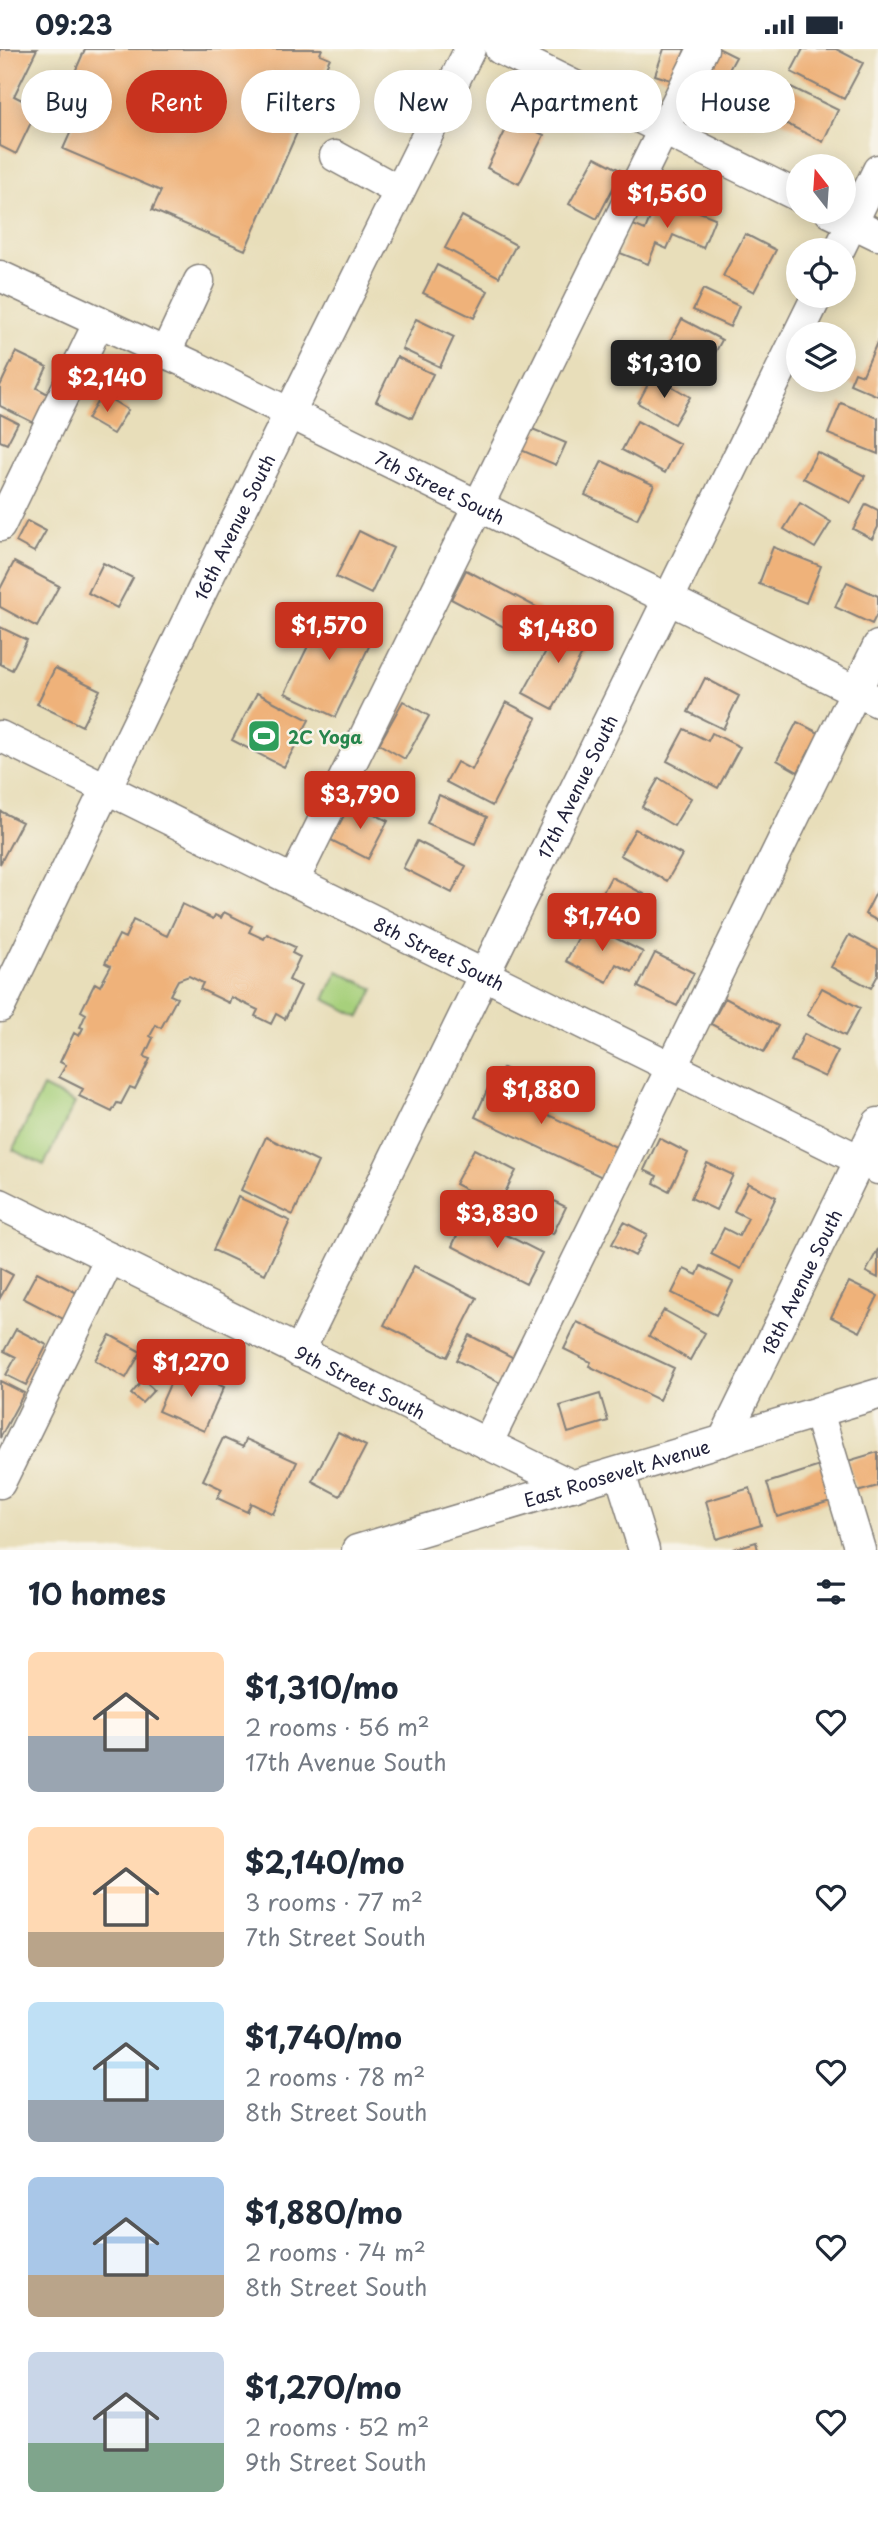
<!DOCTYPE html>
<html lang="en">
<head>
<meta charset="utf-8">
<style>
	body { margin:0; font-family:"Playpen Sans",sans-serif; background:#f6f6f7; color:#1f2937; height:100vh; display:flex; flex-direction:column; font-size:26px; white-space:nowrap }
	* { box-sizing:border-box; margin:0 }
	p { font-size:23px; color:#747a83 }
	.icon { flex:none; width:38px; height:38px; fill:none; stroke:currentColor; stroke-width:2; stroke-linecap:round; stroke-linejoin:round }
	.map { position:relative; height:1501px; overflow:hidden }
	.panel { display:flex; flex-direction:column; background:#fff; flex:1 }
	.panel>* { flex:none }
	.top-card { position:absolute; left:21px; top:21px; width:836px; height:63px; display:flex; gap:14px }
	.needle { width:46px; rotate:343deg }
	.buttons { position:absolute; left:786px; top:105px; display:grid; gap:14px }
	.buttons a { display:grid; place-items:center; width:70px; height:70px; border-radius:50%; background:#fff; box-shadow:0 4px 18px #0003; font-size:35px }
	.price { position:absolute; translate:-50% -60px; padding:0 16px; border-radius:7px; background:#c8321e; color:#fff; font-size:23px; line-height:46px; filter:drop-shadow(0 2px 4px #0008) }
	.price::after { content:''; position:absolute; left:50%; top:42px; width:21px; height:16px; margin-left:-10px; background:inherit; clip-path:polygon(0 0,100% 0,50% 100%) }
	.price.selected { background:#222; color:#fff }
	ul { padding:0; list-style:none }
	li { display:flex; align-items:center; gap:21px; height:175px; padding:0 28px }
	li span { display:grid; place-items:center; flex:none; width:196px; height:140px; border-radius:10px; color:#555 }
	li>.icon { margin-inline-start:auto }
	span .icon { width:84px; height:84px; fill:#fffc; stroke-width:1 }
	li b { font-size:30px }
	h2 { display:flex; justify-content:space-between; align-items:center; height:84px; padding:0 28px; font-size:30px }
	.tag { padding:0 24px; border-radius:32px; background:#fff; box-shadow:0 4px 18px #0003; font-size:24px; line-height:63px }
	.tag.selected { background:#c8321e; color:#fff }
	.status { display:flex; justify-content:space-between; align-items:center; height:49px; padding:0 35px; background:#fff; direction:ltr }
	.status svg { height:19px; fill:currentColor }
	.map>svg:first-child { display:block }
	.green { fill:#a7d07c; stroke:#64795c; stroke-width:2 }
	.building { fill:#efb27a }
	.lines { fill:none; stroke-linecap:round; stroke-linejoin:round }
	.minor-casing { stroke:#85807a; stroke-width:33 }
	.minor { stroke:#fff; stroke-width:30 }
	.labels { text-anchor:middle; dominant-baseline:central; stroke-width:5; stroke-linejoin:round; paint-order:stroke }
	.street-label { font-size:18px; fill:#22223b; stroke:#f7f3e8 }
	.leisure-label { font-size:18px; font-weight:bold; fill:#27864d; stroke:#f7f3e8; text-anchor:start }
</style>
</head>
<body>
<div class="status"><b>09:23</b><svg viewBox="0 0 49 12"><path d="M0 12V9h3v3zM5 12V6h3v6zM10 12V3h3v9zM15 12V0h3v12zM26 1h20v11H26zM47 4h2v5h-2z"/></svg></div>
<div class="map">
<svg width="878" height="1501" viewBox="0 0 878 1501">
	<rect width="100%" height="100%" fill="#f7f3e8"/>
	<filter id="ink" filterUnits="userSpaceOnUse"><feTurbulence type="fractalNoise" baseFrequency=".0143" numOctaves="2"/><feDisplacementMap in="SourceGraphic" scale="14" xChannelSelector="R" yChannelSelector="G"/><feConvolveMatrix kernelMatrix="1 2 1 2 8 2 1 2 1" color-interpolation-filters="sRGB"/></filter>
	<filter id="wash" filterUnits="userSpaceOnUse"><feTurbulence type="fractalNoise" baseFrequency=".00686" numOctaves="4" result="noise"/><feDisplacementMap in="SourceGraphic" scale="28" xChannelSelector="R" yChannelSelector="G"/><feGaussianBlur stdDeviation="1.57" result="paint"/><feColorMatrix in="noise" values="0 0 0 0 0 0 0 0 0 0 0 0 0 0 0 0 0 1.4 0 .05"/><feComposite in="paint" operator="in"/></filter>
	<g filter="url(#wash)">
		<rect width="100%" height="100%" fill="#e8deba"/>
		<path class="green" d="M338,922L374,940L360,968L324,950Z
			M43,1038L75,1054L44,1116L13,1101Z"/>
		<g id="blocks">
			<path class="building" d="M0,0H37L14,47L38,59L16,105L0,97Z
				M85,0H322L320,5L330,9L245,201L152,161L161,142L63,100L93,33L74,25Z
				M664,0H685L674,32L655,26Z
				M715,0H720L736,8L723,32L704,22Z
				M803,0H836L863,14L844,50L791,23Z
				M791,38L838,61L823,93L759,61L768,43L784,51Z
				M511,70L544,86L519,135L487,119Z
				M595,108L622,122L597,170L569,155Z
				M659,147L715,169L703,199L673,186L667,200L656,195L648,215L620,204L631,175L645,181Z
				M462,167L516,196L499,228L445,199Z
				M745,185L776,201L754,243L723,227Z
				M437,216L488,242L474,269L423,244Z
				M703,240L739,257L730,278L693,261Z
				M416,270L454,288L440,318L402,300Z
				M682,270L722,291L709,315L669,294Z
				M878,291V347L850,335L855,323L863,326Z
				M16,303L47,318L37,339L50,346L36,375L0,357V337Z
				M397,308L433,325L412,369L376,352Z
				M653,326L690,348L674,375L638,354Z
				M102,345L128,361L113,385L87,370Z
				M841,354L878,369V405L828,385Z
				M0,365L18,374L7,395L0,392Z
				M637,372L680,395L665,424L622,401Z
				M530,379L566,394L556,416L521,401Z
				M817,403L865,427L851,454L803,429Z
				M602,412L654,436L637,470L585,446Z
				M800,454L831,473L815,499L784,480Z
				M866,455L878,461V478L872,490L853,480Z
				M27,472L46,482L34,503L16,493Z
				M359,482L393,499L371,545L336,528Z
				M773,498L821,517L806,554L759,535Z
				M14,513L59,537L37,578L0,558V540Z
				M103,514L133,529L117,559L88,544Z
				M466,521L540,560L525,589L451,550Z
				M847,533L878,547V563L872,575L835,558Z
				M316,559L374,587L335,668L285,644L311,591L302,587Z
				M563,571L592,586L553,660L523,644Z
				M0,578L27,591L12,621L0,615Z
				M55,619L100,641L82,677L37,655Z
				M705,629L739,647L723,680L688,663Z
				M257,644L309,671L284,718L232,691Z
				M403,652L429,667L405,710L379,695Z
				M506,653L537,669L492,757L446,733L457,713L472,721Z
				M797,673L819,684L798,723L777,711Z
				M684,680L708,692L712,684L740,698L718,739L667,712Z
				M659,729L691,749L674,777L642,758Z
				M439,746L487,768L475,795L427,774Z
				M351,753L388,772L368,810L331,791Z
				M0,762L22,773L0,815Z
				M635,780L682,806L667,832L620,806Z
				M417,792L466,817L452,844L403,819Z
				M611,828L644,845L628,874L596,856Z
				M878,840V872L865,865Z
				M182,855L213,870L215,866L221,869L224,863L252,877L249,883L264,890L267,885L295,898L292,904L300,908L289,931L301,937L285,970L276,965L271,975L255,967L258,961L231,948L229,954L200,940L203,934L189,927L178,931L170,946L177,949L161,979L156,976L150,987L153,989L144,1008L150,1010L135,1040L130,1038L121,1055L117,1054L112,1063L79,1047L83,1040L59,1028L66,1016L60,1013L74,984L79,987L83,979L80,978L86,965L81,962L95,934L100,937L111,917L105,914L119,886L125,889L133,871L167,887Z
				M586,874L643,903L632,923L616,915L607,933L566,912Z
				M849,886L878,901V926L871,939L831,918Z
				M655,904L694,924L677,957L638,938Z
				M822,939L860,959L845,987L807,966Z
				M725,949L778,977L764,1003L711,975Z
				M804,985L838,1002L825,1028L791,1012Z
				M503,1019L533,1034L523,1054L616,1098L602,1128L475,1068L488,1039L493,1041Z
				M266,1088L318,1113L293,1166L241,1141Z
				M659,1089L688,1104L669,1142L654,1134L657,1127L644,1121Z
				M474,1100L516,1122L498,1157L455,1135Z
				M707,1114L733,1126L716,1161L691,1149Z
				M748,1134L776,1148L741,1220L711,1205L724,1179L739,1187L748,1169L734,1162Z
				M535,1143L566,1158L553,1185L522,1171Z
				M238,1148L290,1172L265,1225L213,1201Z
				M467,1166L542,1204L526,1235L452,1197Z
				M624,1173L647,1185L635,1207L612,1195Z
				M878,1200V1229L866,1223Z
				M414,1217L477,1249L447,1308L384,1276Z
				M701,1217L733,1233L716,1266L672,1244L684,1220L697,1226Z
				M0,1219L13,1226L0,1249Z
				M37,1223L79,1245L65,1271L23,1249Z
				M849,1233L878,1247L860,1283L831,1268Z
				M664,1261L705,1284L690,1311L649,1287Z
				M577,1273L674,1319L659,1351L589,1317L591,1313L564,1300Z
				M16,1280L47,1296L26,1336L6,1326L16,1308L4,1302Z
				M110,1286L141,1303L126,1329L95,1311Z
				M469,1286L516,1310L502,1335L456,1311Z
				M178,1317L224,1338L204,1382L158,1362Z
				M143,1331L154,1341L142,1354L131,1345Z
				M0,1332L24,1344L0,1389Z
				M600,1345L608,1372L568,1384L560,1357Z
				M338,1383L366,1397L340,1447L312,1432Z
				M223,1389L243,1398L246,1390L297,1413L273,1465L251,1454L247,1463L217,1449L222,1440L203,1431Z
				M878,1403V1437L857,1443L848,1412Z
				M823,1416L834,1451L777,1468L767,1434Z
				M750,1439L761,1476L717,1490L706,1452Z
				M756,1493L758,1501H733V1500Z"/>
		</g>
	</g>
	<g filter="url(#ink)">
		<use href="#blocks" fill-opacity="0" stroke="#85807a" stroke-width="2"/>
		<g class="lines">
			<defs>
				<g id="minor">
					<path d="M500,0L798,147"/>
					<path d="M335,107L399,142"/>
					<path d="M830,163L878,186"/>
					<path d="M839,201L878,121"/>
					<path id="s1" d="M0,227L194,317L878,653"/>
					<path d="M165,305L199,232"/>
					<path d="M0,477L99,273"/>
					<path id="s2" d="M0,687L878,1120"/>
					<path d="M294,831L703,0"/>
					<path id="s3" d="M0,958L229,486L470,0"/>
					<path id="s4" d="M0,1155L573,1437"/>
					<path id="s5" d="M299,1303L817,247"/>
					<path d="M818,1363L860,1501"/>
					<path id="s6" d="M723,1392L878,1074"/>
					<path d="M487,1395L878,597"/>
					<path d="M620,1424L644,1501"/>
					<path d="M0,1434L110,1209"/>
					<path id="s7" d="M357,1501L878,1345"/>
				</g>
			</defs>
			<use href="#minor" class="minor-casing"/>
			<use href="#minor" class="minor"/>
		</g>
	</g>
	<defs>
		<symbol id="stadium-square" viewBox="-11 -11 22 22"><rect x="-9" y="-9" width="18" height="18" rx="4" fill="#2e9e5b" stroke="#f7f3e8"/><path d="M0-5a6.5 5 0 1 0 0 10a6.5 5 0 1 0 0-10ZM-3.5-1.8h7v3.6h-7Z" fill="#fff"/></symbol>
	</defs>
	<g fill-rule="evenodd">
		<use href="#stadium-square" x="245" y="668" width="38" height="38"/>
	</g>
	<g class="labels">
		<g class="street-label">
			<text stroke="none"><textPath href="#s1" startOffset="488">7th Street South</textPath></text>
			<text stroke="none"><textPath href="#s3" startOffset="534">16th Avenue South</textPath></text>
			<text stroke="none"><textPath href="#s5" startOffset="630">17th Avenue South</textPath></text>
			<text stroke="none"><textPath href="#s2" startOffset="490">8th Street South</textPath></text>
			<text stroke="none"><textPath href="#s6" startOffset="177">18th Avenue South</textPath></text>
			<text stroke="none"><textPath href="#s4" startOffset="402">9th Street South</textPath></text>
			<text stroke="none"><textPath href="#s7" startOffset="271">East Roosevelt Avenue</textPath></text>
		</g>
		<g class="leisure-label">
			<text x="288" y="687">2C Yoga</text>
		</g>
	</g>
</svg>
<div class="buttons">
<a><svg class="needle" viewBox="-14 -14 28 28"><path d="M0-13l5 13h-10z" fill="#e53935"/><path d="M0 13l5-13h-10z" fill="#747a83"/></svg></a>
<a><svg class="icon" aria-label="locate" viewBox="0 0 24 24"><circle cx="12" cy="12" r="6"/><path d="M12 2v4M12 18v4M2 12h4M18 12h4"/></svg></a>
<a><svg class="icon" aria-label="layers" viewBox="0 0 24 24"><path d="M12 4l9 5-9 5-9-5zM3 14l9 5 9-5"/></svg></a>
</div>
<b class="price" style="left:667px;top:181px">$1,560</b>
<b class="price selected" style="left:664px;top:351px">$1,310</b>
<b class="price" style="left:107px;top:365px">$2,140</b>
<b class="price" style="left:329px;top:613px">$1,570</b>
<b class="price" style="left:558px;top:616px">$1,480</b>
<b class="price" style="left:360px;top:782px">$3,790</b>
<b class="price" style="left:602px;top:904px">$1,740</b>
<b class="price" style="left:541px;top:1077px">$1,880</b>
<b class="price" style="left:497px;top:1201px">$3,830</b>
<b class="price" style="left:191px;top:1350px">$1,270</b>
<div class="top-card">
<a class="tag">Buy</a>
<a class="tag selected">Rent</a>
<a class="tag">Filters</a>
<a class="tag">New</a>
<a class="tag">Apartment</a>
<a class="tag">House</a>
</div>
</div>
<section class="panel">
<h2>10 homes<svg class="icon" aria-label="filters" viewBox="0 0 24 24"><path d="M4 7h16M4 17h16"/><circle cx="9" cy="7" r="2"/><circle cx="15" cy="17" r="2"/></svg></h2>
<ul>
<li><span style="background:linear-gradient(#ffd9b3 60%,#9aa5b1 0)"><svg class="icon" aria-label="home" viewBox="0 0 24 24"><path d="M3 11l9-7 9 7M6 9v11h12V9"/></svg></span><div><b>$1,310/mo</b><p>2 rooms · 56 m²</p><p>17th Avenue South</p></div><svg class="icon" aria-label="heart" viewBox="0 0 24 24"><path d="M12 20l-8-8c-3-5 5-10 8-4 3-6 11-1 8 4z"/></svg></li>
<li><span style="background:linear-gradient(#ffd9b3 75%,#b9a48a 0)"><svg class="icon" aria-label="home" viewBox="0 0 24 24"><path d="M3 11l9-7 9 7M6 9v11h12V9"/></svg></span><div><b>$2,140/mo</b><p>3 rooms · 77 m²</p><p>7th Street South</p></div><svg class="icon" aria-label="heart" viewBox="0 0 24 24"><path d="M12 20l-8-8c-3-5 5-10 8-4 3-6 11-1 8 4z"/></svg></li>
<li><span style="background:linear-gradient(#bfe0f5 70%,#9aa5b1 0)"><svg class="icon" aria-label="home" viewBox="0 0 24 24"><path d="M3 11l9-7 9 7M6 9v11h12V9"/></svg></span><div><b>$1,740/mo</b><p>2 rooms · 78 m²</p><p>8th Street South</p></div><svg class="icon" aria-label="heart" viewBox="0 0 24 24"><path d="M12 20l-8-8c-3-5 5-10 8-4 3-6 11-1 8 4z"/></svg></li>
<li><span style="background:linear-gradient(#a9c7e8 70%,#b9a48a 0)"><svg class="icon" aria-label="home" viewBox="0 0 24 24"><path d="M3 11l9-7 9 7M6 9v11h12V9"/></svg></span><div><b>$1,880/mo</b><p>2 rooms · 74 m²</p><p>8th Street South</p></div><svg class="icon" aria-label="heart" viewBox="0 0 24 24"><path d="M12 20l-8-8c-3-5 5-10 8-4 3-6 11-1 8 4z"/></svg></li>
<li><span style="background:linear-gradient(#c9d6e8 65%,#7fa58c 0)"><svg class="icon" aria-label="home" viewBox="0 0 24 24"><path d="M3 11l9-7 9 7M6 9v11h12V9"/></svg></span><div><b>$1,270/mo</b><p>2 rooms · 52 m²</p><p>9th Street South</p></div><svg class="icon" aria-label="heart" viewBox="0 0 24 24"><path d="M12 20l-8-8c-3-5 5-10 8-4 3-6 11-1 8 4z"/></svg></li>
</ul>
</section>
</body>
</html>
